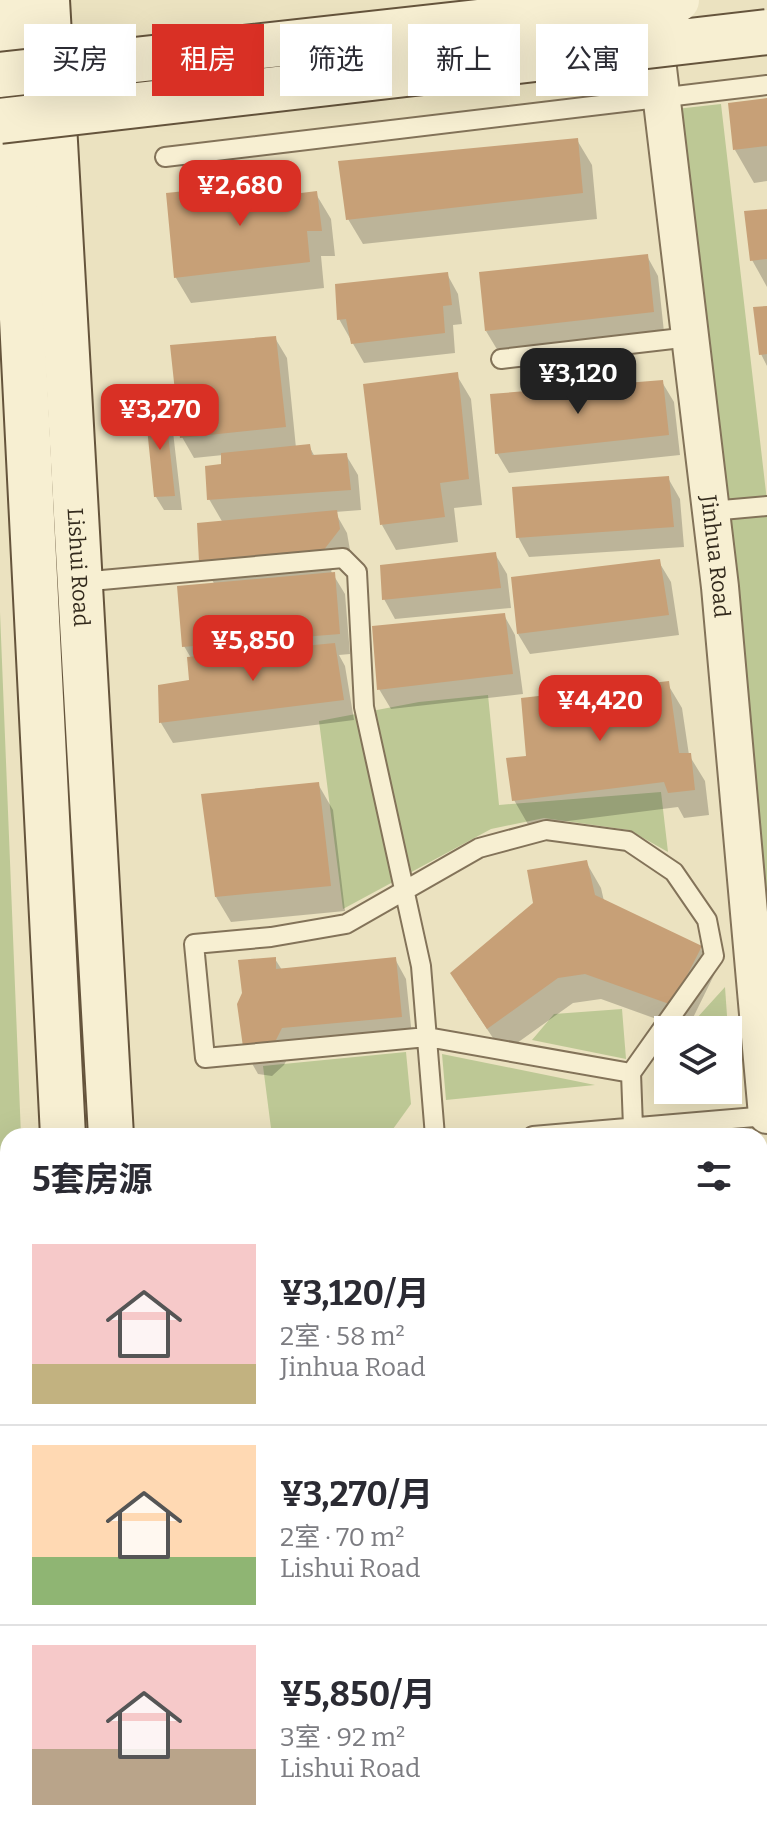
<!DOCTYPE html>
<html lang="zh">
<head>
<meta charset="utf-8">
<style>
	body { margin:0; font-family:Bitter,"Noto Sans SC",serif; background:#f7f7f7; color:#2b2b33; height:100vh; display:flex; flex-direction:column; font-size:30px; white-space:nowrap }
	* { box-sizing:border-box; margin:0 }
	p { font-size:26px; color:#7c7c81 }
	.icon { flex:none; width:44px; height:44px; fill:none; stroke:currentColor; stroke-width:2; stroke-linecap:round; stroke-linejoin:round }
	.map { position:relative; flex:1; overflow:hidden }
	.panel { position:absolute; left:0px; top:1128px; width:768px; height:714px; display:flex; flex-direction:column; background:#fff; border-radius:24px 24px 0 0; box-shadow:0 8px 32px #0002 }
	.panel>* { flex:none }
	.hud { position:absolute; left:24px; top:24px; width:720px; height:72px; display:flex; gap:16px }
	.buttons { position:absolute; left:654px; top:1016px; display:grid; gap:16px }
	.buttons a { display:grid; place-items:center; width:88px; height:88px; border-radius:0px; background:#fff; box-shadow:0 8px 32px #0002; font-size:40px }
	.price { position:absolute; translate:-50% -68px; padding:0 18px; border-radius:16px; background:#d93025; color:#fff; font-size:26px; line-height:52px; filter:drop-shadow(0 2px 4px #0008) }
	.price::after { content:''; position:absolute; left:50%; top:48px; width:24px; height:18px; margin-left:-12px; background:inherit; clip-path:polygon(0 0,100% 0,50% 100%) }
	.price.selected { background:#222; color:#fff }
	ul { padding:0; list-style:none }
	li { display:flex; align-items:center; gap:24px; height:200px; padding:0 32px }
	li+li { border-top:2px solid #e1e1e2 }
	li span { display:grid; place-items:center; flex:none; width:224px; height:160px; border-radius:0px; color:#555 }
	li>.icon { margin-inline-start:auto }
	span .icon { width:96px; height:96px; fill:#fffc; stroke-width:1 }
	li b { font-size:34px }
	h2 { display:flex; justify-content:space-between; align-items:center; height:96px; padding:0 32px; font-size:34px }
	.tag { padding:0 28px; border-radius:0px; background:#fff; box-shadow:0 8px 32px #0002; font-size:28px; line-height:72px }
	.tag.selected { background:#d93025; color:#fff }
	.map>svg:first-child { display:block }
	.green { fill:#bdc895 }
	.shadow { fill:#0003 }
	.building { fill:#c7a077 }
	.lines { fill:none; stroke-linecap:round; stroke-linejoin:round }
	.lane-casing { stroke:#837359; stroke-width:22 }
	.street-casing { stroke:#837359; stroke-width:40 }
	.secondary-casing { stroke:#65543c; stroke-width:48 }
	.path { stroke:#837359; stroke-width:5; stroke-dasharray:6 4; stroke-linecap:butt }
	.lane { stroke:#f7efd2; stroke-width:18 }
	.street { stroke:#f7efd2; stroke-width:36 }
	.secondary { stroke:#f7efd2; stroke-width:44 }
	.secondary-bridge-casing { stroke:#65543c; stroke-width:48; stroke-linecap:butt }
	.secondary-bridge { stroke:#f7efd2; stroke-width:44 }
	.labels { text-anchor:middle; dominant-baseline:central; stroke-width:6; stroke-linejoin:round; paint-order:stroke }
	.street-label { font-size:22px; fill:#332a1d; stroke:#f3eccf }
</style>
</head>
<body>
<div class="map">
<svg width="767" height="1841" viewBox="0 0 767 1841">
	<rect width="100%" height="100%" fill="#ebe2c0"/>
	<path class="green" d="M721,104L767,501V902L676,109Z
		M0,612L21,1136H8V1834H54V1841H0Z
		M488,695L499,805L661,792L668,852L629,830L544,818L491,829L343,909L319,721L419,702Z
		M725,987L728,1030H686Z
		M622,1009L626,1059L532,1040L554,1014Z
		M406,1052L411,1104L388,1136H272L263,1066Z
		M442,1054L595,1085L446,1100Z"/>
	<path class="shadow" d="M767,100V181L754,183L735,150Z
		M577,140L592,165L597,219L363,244L348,219Z
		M282,183L290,196L316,194L331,219L335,256H321L324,288L191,303L176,278L168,195Z
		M767,211V287L752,260Z
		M647,256L658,276L664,332L498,351L486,331Z
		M447,274L458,294L462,324L453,325L455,353L364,363L339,319Z
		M767,308V366L761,354Z
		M275,338L287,358L296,448L309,446L315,457L346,455L358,475L361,510L335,512L347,533L350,550L331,571L345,594L350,654L339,655L345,666L354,720L173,743L161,723L160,687L191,681V658L184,646L215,585L201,562L223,523L209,499L223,466V455L194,458L182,437Z
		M456,374L471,399L482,505L454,508L458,542L396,550L382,525Z
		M662,382L674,402L680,455L509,473L497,453Z
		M164,409L172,423L182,510H164L156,497Z
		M668,478L680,499L684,547L529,557L518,537Z
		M495,554L507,574L511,608L395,619L384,599Z
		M659,562L671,582L679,635L530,654L518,634Z
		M504,615L515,635L523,694L391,709L379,689Z
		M667,683L682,708L689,755L705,781L709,815L684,818L678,807L529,826L514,800L528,757Z
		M318,784L333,810L345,911L231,922L216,897Z
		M586,862L601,888L604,901L700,948L715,973L687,1030L601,999L573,1003L503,1053L467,999Z
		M275,959L282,970L395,959L406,979L412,1036L293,1048L284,1065L272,1076L258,1074L246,1053Z
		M760,1359L767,1371V1380L760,1384Z"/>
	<path class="building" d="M767,98V146L733,150L728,103Z
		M578,138L583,193L346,220L338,161Z
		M283,181L285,195L317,191L322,231H307L310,262L174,278L166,193Z
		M767,209V259L750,261L744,211Z
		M648,254L654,312L485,331L479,272Z
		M448,272L452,305L443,306L445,333L351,344L346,319L337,320L335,284Z
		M767,306V354L759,355L753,307Z
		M276,336L286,427L180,438L170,345Z
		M458,372L469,479L440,483L445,517L380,525L363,384Z
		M663,380L669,435L495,454L490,394Z
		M165,407L175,496L154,497L145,408Z
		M310,444L312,455L347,453L351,490L207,500L205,466L221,464V453Z
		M669,476L674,527L516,538L512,487Z
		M337,510L340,529L323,551L199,562L197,523Z
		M496,552L501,588L382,600L380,565Z
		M660,559L669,615L517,634L511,577Z
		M335,572L340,634L182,647L177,586Z
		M505,613L513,674L377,690L372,626Z
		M335,643L344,700L159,723L158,685L189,680L187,657Z
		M669,681L679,753H691L695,790L668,793L664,782L512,801L506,758L526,756L521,698Z
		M319,782L331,886L215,897L201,794Z
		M587,860L595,895L702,946L672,1005L585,974L558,978L487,1029L450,973L533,903L527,870Z
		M276,957V969L396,957L402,1017L282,1028L274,1044L244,1054L237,1004L242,993L238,960Z
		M760,1774L767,1782V1841H289L288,1834H760Z"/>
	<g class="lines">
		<defs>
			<path id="lane" d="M165,157L767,85
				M501,359L690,337
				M711,511L767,506
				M80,582L343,558L357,572L364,707L421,966L435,1136
				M631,1073L427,1037L205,1058L194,944L271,937L346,924L479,848L546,830L628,841L674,872L707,920L714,956L631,1073L633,1127
				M533,1136L767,1116"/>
			<g id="street">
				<path id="s1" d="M652,18L720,587L767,1115"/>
				<path d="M760,1666H767"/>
			</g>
			<g id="secondary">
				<path d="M6,0L63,1136"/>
				<path id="s2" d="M47,0L111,1136"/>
				<path d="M97,1834V1841"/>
				<path d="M148,1834V1841"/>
			</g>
		</defs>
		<use href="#lane" class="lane-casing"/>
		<use href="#street" class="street-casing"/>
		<use href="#secondary" class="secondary-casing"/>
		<path class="path" d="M0,1325L8,1492
			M22,1837L61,1836"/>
		<use href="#lane" class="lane"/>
		<use href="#street" class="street"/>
		<use href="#secondary" class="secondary"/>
		<defs>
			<path id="secondary-bridge" d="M0,75L677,0
				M0,121L767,32"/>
		</defs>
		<use href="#secondary-bridge" class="secondary-bridge-casing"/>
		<use href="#secondary-bridge" class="secondary-bridge"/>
	</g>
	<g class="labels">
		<g class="street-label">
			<text stroke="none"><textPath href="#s1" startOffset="542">Jinhua Road</textPath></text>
			<text stroke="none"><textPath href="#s2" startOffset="568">Lishui Road</textPath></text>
		</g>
	</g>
</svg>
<div class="buttons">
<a><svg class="icon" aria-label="layers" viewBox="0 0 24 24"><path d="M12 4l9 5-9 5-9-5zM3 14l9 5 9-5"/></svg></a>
</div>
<b class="price" style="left:240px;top:228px">¥2,680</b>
<b class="price selected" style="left:578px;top:416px">¥3,120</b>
<b class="price" style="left:160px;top:452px">¥3,270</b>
<b class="price" style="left:253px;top:683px">¥5,850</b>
<b class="price" style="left:600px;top:743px">¥4,420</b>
<div class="hud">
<a class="tag">买房</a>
<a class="tag selected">租房</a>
<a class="tag">筛选</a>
<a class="tag">新上</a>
<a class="tag">公寓</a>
</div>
<section class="panel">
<h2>5套房源<svg class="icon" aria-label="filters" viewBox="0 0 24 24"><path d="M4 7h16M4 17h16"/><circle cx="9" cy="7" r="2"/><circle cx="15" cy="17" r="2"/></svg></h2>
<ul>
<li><span style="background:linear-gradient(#f6c9c9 75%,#c2b280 0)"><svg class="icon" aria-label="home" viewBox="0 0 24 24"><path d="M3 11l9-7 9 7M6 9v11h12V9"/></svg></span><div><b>¥3,120/月</b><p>2室 · 58 m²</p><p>Jinhua Road</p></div></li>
<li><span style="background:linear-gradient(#ffd9b3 70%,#8fb573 0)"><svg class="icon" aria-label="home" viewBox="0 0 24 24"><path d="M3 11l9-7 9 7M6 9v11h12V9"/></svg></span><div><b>¥3,270/月</b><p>2室 · 70 m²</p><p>Lishui Road</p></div></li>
<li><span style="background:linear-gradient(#f6c9c9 65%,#b9a48a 0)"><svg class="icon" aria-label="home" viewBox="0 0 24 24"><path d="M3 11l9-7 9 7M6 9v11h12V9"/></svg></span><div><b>¥5,850/月</b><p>3室 · 92 m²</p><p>Lishui Road</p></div></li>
</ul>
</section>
</div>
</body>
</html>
